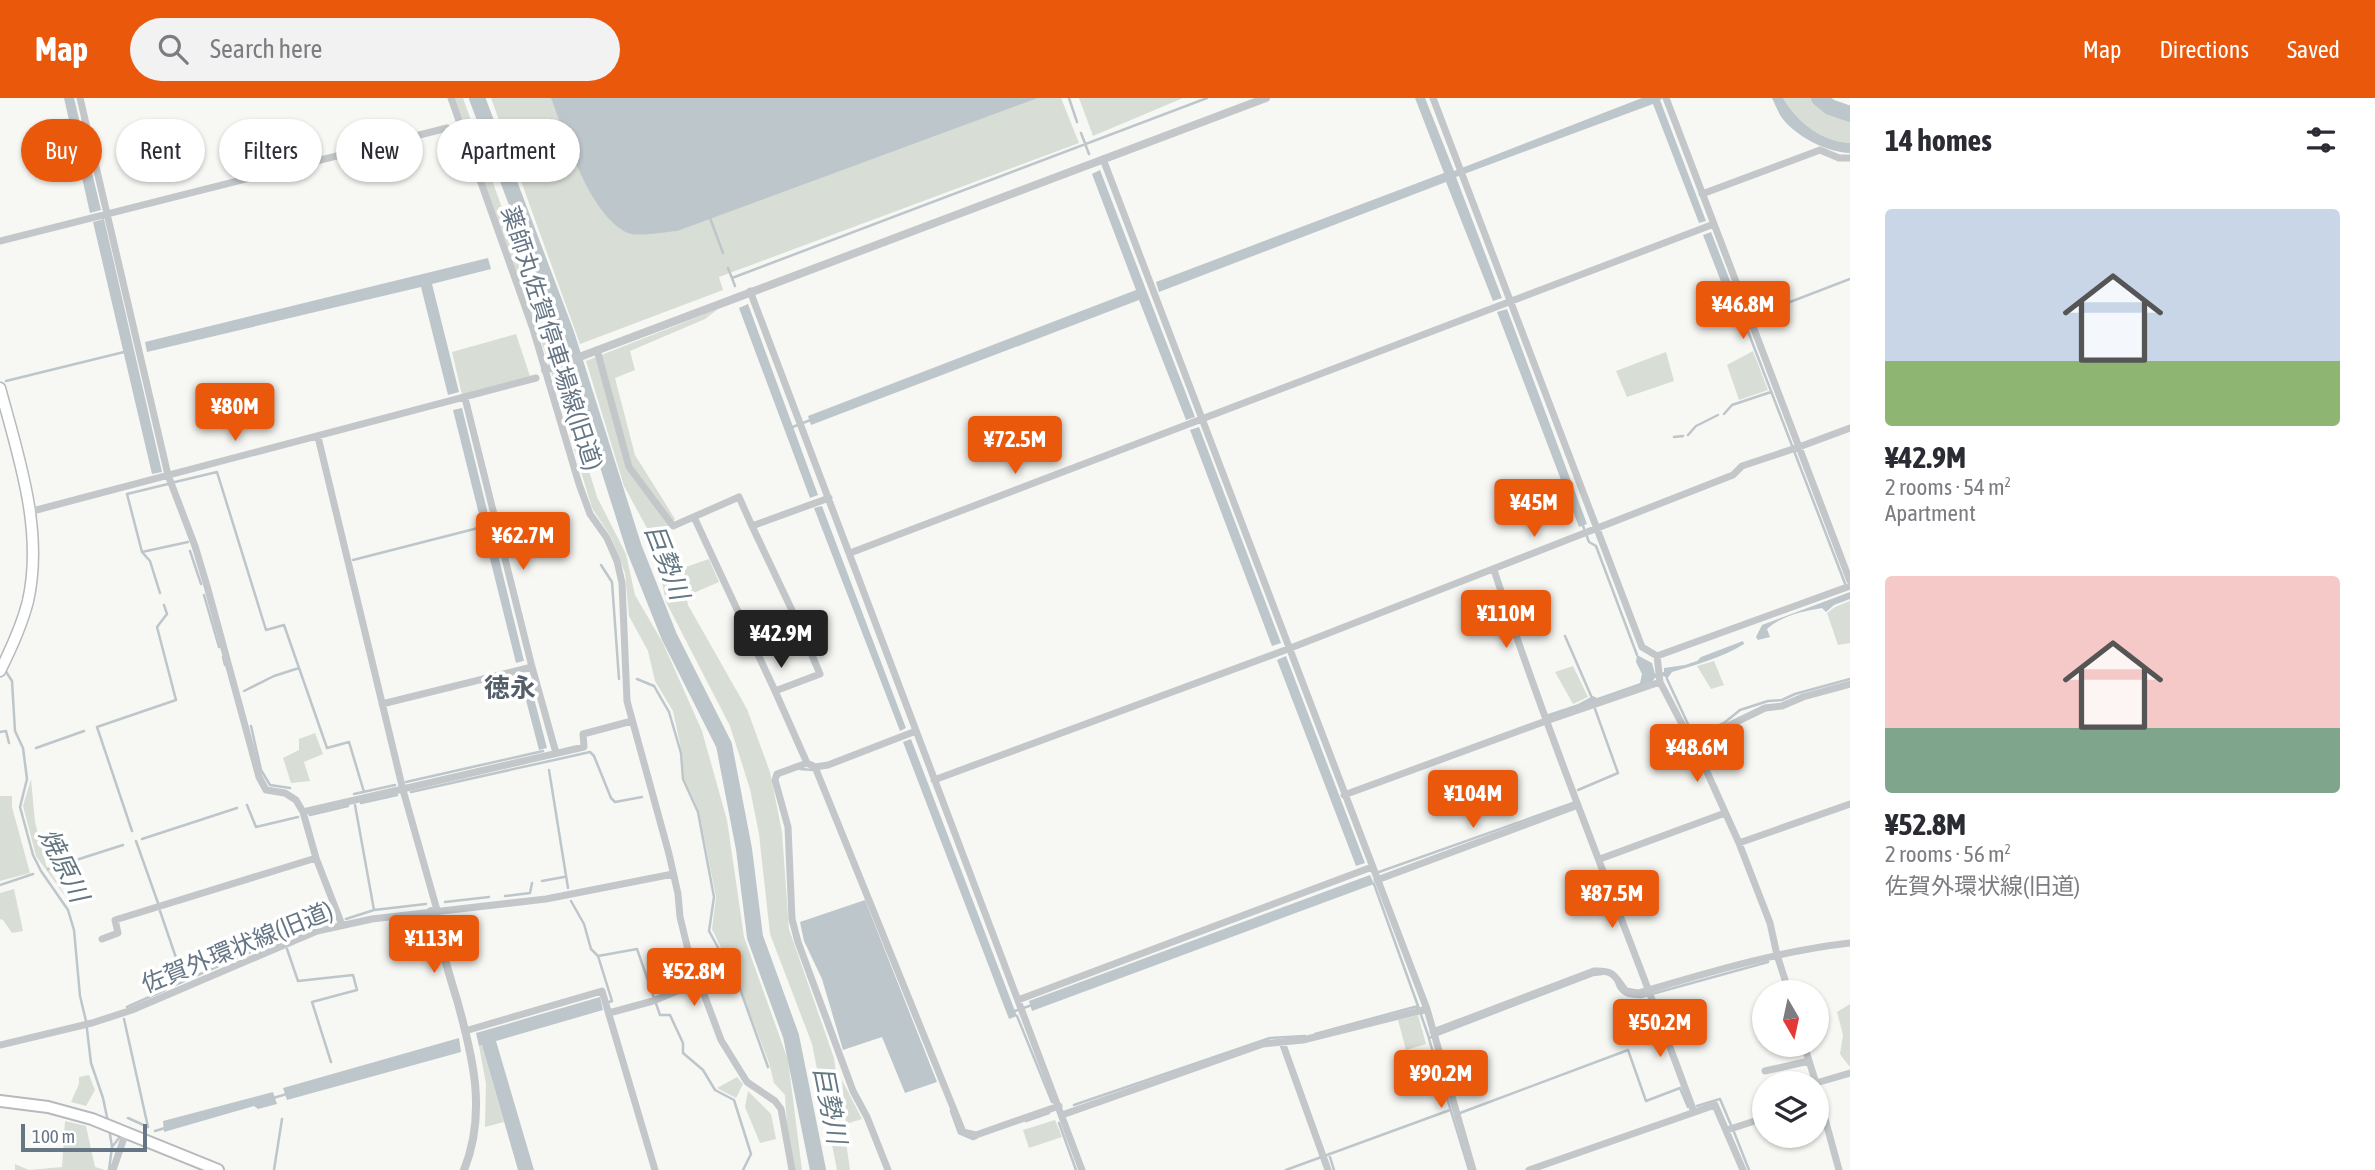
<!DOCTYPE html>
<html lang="en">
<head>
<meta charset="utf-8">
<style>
	body { margin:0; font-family:"Asap Condensed","Noto Sans JP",sans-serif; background:#f2f2f3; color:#2b2b33; height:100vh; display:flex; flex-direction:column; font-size:26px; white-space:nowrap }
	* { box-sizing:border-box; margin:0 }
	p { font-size:23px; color:#7c7c81 }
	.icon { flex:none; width:38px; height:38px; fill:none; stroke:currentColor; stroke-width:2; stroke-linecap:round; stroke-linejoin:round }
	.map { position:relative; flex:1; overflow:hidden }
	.details { display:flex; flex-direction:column; background:#fff; width:525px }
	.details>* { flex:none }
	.guide { position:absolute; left:21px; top:21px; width:665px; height:63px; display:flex; gap:14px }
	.needle { width:46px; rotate:171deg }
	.controls { position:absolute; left:1752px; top:882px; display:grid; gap:14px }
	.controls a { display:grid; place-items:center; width:77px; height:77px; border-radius:50%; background:#fff; box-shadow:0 2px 5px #0004; font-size:35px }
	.scale { position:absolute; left:21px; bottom:18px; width:126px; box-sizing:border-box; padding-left:7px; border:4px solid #667685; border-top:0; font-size:19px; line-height:24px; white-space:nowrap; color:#667685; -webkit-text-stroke:5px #fff; paint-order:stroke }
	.price { position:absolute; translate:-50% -60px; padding:0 16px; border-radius:7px; background:#ea580c; color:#fff; font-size:23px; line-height:46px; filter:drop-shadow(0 2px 4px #0008) }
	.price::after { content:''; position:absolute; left:50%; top:42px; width:21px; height:16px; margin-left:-10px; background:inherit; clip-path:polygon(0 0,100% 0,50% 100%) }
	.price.active { background:#222; color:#fff }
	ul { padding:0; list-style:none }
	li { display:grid; align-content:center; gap:14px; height:371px; padding:0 35px }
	li span { display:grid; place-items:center; height:217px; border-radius:7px; color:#555 }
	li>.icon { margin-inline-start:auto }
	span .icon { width:126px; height:126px; fill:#fffc; stroke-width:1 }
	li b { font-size:30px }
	h2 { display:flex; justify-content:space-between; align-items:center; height:84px; padding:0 35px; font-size:30px }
	.tag { padding:0 24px; border-radius:32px; background:#fff; box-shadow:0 2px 5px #0004; font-size:24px; line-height:63px }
	.tag.active { background:#ea580c; color:#fff }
	header { display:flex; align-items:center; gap:42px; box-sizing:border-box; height:98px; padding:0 35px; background:#ea580c; color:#fff }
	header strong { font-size:33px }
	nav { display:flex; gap:38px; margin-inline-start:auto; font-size:24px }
	.search { width:490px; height:63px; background:#f2f2f3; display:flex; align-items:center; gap:18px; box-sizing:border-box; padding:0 24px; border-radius:38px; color:#7c7c81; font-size:26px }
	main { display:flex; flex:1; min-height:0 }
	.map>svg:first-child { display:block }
	.green { fill:#d8ded5 }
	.water { fill:#bdc6cb }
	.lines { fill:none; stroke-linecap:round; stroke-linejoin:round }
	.stream { stroke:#bdc6cb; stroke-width:2.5 }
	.river { stroke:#bdc6cb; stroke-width:16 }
	.secondary-casing { stroke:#b5babf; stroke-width:13 }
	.primary-casing { stroke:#b6babe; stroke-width:14 }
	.minor { stroke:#c3c7ca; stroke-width:7 }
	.tertiary { stroke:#c3c7ca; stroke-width:8 }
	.secondary { stroke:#fff; stroke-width:10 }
	.primary { stroke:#fff; stroke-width:10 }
	.labels { text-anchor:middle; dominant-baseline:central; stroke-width:7; stroke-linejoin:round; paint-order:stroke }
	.street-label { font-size:24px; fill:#667685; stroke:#fff }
	.water-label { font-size:26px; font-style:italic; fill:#627781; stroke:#fff }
	.neighbourhood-label { font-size:26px; font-weight:bold; fill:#545f6a; stroke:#fff }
</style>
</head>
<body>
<header>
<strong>Map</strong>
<div class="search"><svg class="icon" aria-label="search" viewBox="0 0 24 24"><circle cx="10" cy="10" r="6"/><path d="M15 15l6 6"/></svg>Search here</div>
<nav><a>Map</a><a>Directions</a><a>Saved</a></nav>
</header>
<main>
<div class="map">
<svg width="1850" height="1072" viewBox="0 0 1850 1072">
	<rect width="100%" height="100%" fill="#f7f7f4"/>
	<path class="green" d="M454,0H463L553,254L597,399L626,456L635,497L663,545L702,633L727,722L744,839L788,962L802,1072H795L787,1027L785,997L774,985L769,965L739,887L712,831L716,799L699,713L684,680L682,655L673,613L655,583L648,553L629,518L625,475L611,439L592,410L546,257Z
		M491,0H1061L1079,45L719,179L723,192L580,246Z
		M1079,0H1183L1093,38Z
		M1783,0H1814C1823,11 1836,20 1850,23V45C1822,44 1796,23 1783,0Z
		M718,211L705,221L630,253L635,272L615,280L635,357L675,421L669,429L681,466L688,507L747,611L770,674L782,734L789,831L834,960L850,1072H837L812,946L770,836L759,736L750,691L730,628L666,504L654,443L624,388L586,263Z
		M516,236L530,278L462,297L452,254Z
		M1753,253L1768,292L1739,302L1727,267Z
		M1666,254L1674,283L1627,299L1616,273Z
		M709,461L719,484L689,497L683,470Z
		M1850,503V545L1838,547L1827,515L1835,509Z
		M1714,563L1724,587L1711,591L1697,568Z
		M1573,568L1588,599L1573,606L1555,574Z
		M315,635L323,656L304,664L310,683L291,685L283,660L299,652V641Z
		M31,681L35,724L46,767L71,806L36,758L23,708Z
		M0,698H12V709L30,775L0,783Z
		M14,791L23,833L12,835L3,822L0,821V795Z
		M1850,906V968H1849L1840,956L1843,937L1837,914Z
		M1418,917L1426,946L1406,952L1398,922Z
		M482,947L504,1024L485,1029L486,986L479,948Z
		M89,977L95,992L86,1008L71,1004L79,986V979Z
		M737,979L743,986L736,1000L717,990Z
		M842,982L862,1021L846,1026Z
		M748,993L771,1016L776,1041L760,1045L745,1009Z
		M1055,1022L1062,1039L1029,1050L1023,1032Z
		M65,1023L86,1028L95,1069L105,1072H15V1066L29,1072L62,1069Z"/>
	<path class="water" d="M64,0H74L101,112L90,115Z
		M551,0H1038L677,133C666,134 638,139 628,135C589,117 566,39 551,0Z
		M1415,0H1425L1454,73L1642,0H1663L1660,2L1706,123L1699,125L1653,6L1456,79L1502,200L1493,203L1446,84L1159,194L1156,184L1444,75Z
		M1772,0H1783C1796,23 1822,44 1850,45V55C1826,54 1797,39 1782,20C1778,14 1775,6 1772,0Z
		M1100,72L1195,319L1186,322L1139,202L811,327L808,318L1136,192L1092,76Z
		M104,121L162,374L152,376L93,124Z
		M1711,134L1746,224L1744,225L1743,222L1737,225L1703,137Z
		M488,160L491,171L432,186L459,294L448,297L421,189L147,254L145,244Z
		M748,206L818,397L810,400L739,210Z
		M1507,211L1587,426L1579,429L1497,214Z
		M462,310L524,563H523L516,565L453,312Z
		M1199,329L1281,545L1272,548L1190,332Z
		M822,408L906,630L900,633L814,410Z
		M1850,494V501L1834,507L1826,514L1822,510C1804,513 1780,518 1767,531L1770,539L1758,542L1756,539L1762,527Z
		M1743,543L1744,546C1723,559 1696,567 1672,574L1667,581L1664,578L1655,580L1651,585L1553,619L1548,618V616L1578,606L1593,598L1597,600L1640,585L1642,576L1636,564L1637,557L1652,565L1655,576L1664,574V570L1685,567L1697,563L1701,559Z
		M1286,558L1365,765L1356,768L1277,562Z
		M528,577L547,650L539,652L520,579Z
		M911,641L1015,913L1017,918L1009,921L903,644Z
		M1370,777L1374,786L1032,913L1029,903Z
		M865,802L937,984L905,995L882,939L843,952L822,881L804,843L800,824Z
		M600,899L603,912L496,943L534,1072H518L482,947L479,948L476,935Z
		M459,940L461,954L287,1002L283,990Z
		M273,994L277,1006L258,1011L254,1008L164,1034L163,1023Z"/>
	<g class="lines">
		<path class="stream" d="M1069,0L1077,24
			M1081,35L1089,56
			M710,120L723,155
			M728,170L732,180
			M735,188L732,180L1207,0
			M1756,217L1850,181
			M1744,223L1846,488
			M6,283L124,254
			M1724,316L1732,307L1771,294
			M790,330L813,321
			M1688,337L1696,328L1718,317
			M1674,339L1683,338
			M175,384L217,374L266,532L284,527L327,650L349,644L364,694
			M168,386L127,396L142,454L188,444
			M1582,425L1589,444L1596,448L1637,557
			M190,453L201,486
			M142,454L150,463L160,495
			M353,462L482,429
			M601,467L612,484L619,581
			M204,497L219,549
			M1565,538L1592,600
			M223,559L225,567
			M5,572L12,583L15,633L23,650L27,681L20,709L33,757L41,773L68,812L74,832L80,898L86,923L91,965L103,1000L108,1024
			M637,581L654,588L669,614L681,655L683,681L698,714L714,799L709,833L739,888L768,969
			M1667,581L1694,639L1724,625L1740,612L1768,603L1782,602L1795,596L1850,581
			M244,593L274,578L299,570
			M251,628L261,672L270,687L290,690
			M0,634L6,633L9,645
			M36,650L84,633
			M800,671L814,672
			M549,672L568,790
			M406,684L543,653
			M1578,692L1618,675L1595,611
			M411,694L590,654L594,658L611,700L615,704L642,699
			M354,696L395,687
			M361,705L397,697
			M247,707L256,729L298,719
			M355,707L374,812
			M310,717L348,708
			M132,733L97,629L176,602L157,529L167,516L164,507
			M142,741L237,710
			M136,743L158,805
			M48,771L123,747
			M1379,774L1573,705
			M542,783L564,779
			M1371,784L1374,786L1418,908
			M0,787L33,776
			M505,798L530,795L532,785
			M571,803L584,826L591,851L598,858L637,851L660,917H670L683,945V955L703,972L715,992L734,1002L751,1056L743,1072
			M445,804L489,799
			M160,813L184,883
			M346,821L374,812L426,806
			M287,851L298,883L353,877L357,892L312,904L331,964
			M598,858L612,903L606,905
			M1616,884C1620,897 1628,899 1641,899L1768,864
			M175,887L283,840L317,829
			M127,909L165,892
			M1012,914L1032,907
			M1017,918L1052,1004
			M124,921L148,1029L128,1020
			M1315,936L1418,908L1429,940L1593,877L1602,876
			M1429,941L1469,1072
			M273,1000L287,996
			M1074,1007L1270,940L1305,938
			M1697,1008L1720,1001L1731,1027
			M951,1013L959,1035L973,1041L976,1040
			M1460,1015L1628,952L1646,1003L1680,990L1688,1009
			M1026,1023L1049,1015
			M1059,1025L1076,1072
			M109,1030L112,1049L109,1072
			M155,1033L165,1030
			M1734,1034L1749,1072
			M112,1049L119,1040
			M1329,1056L1334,1072
			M274,1072L282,1021
			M1286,1072L1450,1012"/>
		<path class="river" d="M477,0L566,235L634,450L669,538L724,647L744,751L755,839L791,938L818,1072
			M1819,0L1830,9L1850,16"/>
		<defs>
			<path id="secondary" d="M0,290C18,357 44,432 28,503C22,527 11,551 0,573"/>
			<path id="primary" d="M0,1003L48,1009L92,1021L218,1072"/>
		</defs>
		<use href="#secondary" class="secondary-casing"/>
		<use href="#primary" class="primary-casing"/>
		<path class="minor" d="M80,0L168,377L195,448L207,488L259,679L266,692L285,695L296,702L303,714L316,760L342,827
			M451,0L533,231L579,386L590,416L607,440L617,463L622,485L627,603L669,756L678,796L680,819L689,856L721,942L747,984L775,1003L781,1011L792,1072
			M1433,0L1642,549L1657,558
			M1666,0L1850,483
			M1103,61L1427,911L1473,1072
			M1702,96L1820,52L1839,60H1850
			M0,143L447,30
			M750,193L1082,1072
			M597,252L629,369L673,428L739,399L752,428L829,400
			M465,300L532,569L556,655
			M318,339L403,692L437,812
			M29,414L536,280
			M694,419L775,593L807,665L815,669L828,667L916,633
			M752,428L799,527L820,576L775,593
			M850,455L1714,126
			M1494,472C1554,655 1628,833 1694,1014
			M1657,558L1660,584L1707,674L1739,745L1770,825L1777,857L1789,894
			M1657,558L1850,488
			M382,606L532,569
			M1691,646L1765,610L1782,608L1803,599L1850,586
			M807,665L777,676L775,682L788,729L792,821L798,844L853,993L867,1019L888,1072
			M815,669L963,1034L976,1037L1059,1008
			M934,682L1288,551L1733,377L1742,368L1799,349L1850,330
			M1344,697L1546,623L1660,584
			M303,714L584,649L583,636L632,623
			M1739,745L1850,706
			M1600,761L1725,715
			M1377,782L1578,707
			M102,841L118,835L115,822L316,760
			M1018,902L1372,769
			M609,915L653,903L699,884
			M465,933L602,893L655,1072
			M1433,934L1594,873C1616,872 1614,879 1626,893L1638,895C1707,875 1778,853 1850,845
			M1282,944L1328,1072
			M0,947L92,925L132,912L317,833L372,821L546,801L673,776
			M1804,947L1816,985
			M1765,973L1809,963
			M1816,985L1850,975
			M1816,988L1839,1072
			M1062,1017L1263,946L1303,942L1427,911
			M1727,1032L1764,1020
			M113,1072L126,1034
			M1529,1072L1715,1007L1743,1072"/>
		<path class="tertiary" d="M545,272L1266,0
			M431,813C440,843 448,873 457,902C473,959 487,1015 464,1072"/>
		<use href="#secondary" class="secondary"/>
		<use href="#primary" class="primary"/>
	</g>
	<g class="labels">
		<g class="street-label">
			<text transform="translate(552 240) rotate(72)">薬師丸佐賀停車場線(旧道)</text>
			<text transform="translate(237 849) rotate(-22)">佐賀外環状線(旧道)</text>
		</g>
		<g class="water-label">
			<text transform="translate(667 464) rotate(69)">巨勢川</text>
			<text transform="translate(64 767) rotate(64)">焼原川</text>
			<text transform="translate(830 1007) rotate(79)">巨勢川</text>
		</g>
		<g class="neighbourhood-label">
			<text x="510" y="590">徳永</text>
		</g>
	</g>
</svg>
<div class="controls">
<a><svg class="needle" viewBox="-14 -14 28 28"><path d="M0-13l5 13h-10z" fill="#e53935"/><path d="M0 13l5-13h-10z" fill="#7c7c81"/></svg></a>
<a><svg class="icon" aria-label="layers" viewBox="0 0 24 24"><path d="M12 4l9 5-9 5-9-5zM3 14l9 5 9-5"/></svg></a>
</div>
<div class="scale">100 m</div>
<b class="price" style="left:1743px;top:243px">¥46.8M</b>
<b class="price" style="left:235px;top:345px">¥80M</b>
<b class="price" style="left:1015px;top:378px">¥72.5M</b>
<b class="price" style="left:1534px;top:441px">¥45M</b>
<b class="price" style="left:523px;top:474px">¥62.7M</b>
<b class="price" style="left:1506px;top:552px">¥110M</b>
<b class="price active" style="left:781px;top:572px">¥42.9M</b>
<b class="price" style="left:1697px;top:686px">¥48.6M</b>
<b class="price" style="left:1473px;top:732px">¥104M</b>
<b class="price" style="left:1612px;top:832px">¥87.5M</b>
<b class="price" style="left:434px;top:877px">¥113M</b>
<b class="price" style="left:694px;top:910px">¥52.8M</b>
<b class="price" style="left:1660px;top:961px">¥50.2M</b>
<b class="price" style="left:1441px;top:1012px">¥90.2M</b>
<div class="guide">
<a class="tag active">Buy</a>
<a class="tag">Rent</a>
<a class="tag">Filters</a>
<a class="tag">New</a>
<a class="tag">Apartment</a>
</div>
</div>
<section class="details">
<h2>14 homes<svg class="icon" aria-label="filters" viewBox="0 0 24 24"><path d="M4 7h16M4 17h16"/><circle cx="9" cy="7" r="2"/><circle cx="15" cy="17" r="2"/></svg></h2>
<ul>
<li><span style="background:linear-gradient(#c9d6e8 70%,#8fb573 0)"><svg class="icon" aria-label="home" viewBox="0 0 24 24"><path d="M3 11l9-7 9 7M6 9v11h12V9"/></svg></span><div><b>¥42.9M</b><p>2 rooms · 54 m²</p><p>Apartment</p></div></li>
<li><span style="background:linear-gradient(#f6c9c9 70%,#7fa58c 0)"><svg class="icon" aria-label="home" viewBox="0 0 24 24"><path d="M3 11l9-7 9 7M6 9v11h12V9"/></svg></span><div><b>¥52.8M</b><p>2 rooms · 56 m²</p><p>佐賀外環状線(旧道)</p></div></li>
</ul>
</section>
</main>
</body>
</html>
